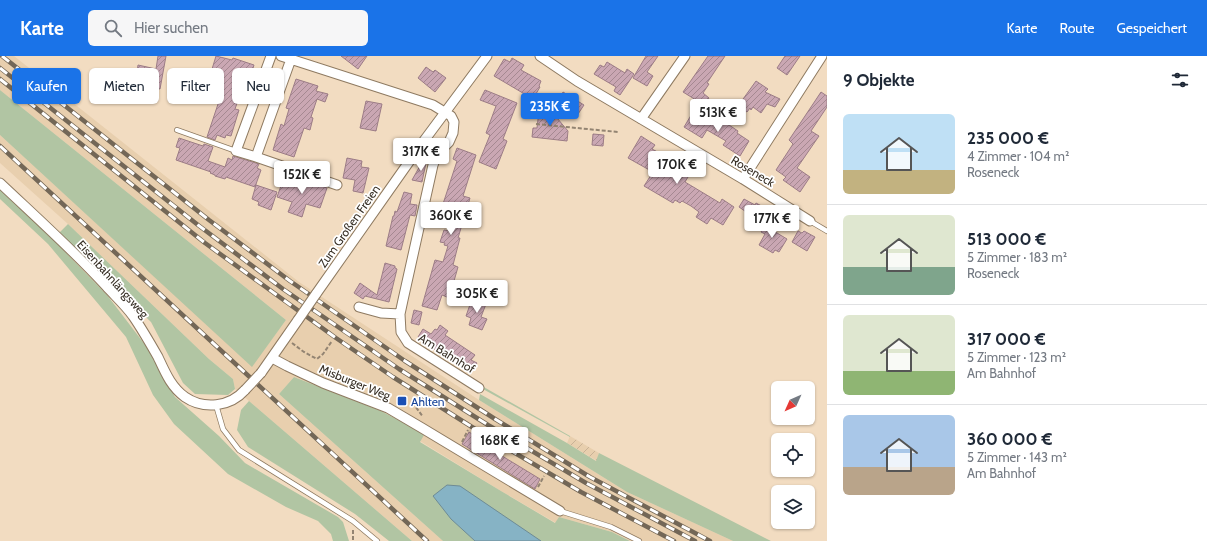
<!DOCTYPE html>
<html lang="de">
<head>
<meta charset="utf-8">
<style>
	body { margin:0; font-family:Cabin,sans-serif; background:#f6f6f7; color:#1f2937; height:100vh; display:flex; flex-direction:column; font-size:15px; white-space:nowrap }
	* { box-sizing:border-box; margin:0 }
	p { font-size:13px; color:#747a83 }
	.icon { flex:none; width:22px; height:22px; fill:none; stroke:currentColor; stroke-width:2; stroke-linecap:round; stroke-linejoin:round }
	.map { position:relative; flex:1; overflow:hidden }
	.side { display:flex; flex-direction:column; background:#fff; width:380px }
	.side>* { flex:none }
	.guide { position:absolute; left:12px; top:12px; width:380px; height:36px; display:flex; gap:8px }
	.needle { width:26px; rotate:225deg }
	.tools { position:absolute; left:771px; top:325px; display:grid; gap:8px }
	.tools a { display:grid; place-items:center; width:44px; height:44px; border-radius:6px; background:#fff; box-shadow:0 1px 3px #0004; font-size:20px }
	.price { position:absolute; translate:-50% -34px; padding:0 9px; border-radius:4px; background:#fff; color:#222; font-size:13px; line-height:26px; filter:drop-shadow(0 1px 2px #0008) }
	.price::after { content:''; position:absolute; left:50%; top:24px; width:12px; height:9px; margin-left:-6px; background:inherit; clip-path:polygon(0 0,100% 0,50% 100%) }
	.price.active { background:#1a73e8; color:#fff }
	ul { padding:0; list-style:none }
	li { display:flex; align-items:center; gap:12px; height:100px; padding:0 16px }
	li+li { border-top:1px solid #e0e1e3 }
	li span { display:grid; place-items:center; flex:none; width:112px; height:80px; border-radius:6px; color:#555 }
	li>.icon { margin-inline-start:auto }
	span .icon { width:48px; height:48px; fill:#fffc; stroke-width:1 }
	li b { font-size:17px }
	h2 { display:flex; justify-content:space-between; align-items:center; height:48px; padding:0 16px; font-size:17px }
	.tag { padding:0 14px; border-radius:6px; background:#fff; box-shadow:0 1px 3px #0004; font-size:14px; line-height:36px }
	.tag.active { background:#1a73e8; color:#fff }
	header { display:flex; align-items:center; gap:24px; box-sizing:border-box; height:56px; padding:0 20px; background:#1a73e8; color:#fff }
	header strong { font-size:19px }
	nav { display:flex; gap:22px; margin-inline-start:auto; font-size:14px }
	.search { width:280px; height:36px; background:#f6f6f7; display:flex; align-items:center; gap:10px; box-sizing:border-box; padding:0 14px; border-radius:6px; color:#747a83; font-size:15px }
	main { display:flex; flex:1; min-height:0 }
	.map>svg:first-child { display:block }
	.built { fill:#e8cfae }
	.industrial { fill:url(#industrial-furrows) }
	.green { fill:#b1c5a3 }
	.water { fill:#86b3c5; stroke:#6e8b95 }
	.building { fill:url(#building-hatch); stroke:#9c7c86 }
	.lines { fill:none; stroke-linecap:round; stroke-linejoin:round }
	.service-casing { stroke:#8e7a61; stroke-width:6 }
	.minor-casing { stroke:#8e7a61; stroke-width:11 }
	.path { stroke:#938472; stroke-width:2; stroke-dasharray:4 2; stroke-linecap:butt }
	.service { stroke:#fff; stroke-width:4.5 }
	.minor { stroke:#fff; stroke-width:9 }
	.rail-casing { stroke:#736757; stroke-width:4.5 }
	.rail { stroke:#fff; stroke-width:3; stroke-dasharray:9; stroke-linecap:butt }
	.minor-bridge-casing { stroke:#8e7a61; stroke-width:11; stroke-linecap:butt }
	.minor-bridge { stroke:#fff; stroke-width:9 }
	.transit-dot { fill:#1a4fb4; stroke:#fff; stroke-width:1.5 }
	.labels { text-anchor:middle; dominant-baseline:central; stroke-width:3.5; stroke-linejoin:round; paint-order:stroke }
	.street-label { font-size:12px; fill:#372f25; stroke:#fff }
	.transit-label { font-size:12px; fill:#164399; stroke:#fff; text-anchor:start }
</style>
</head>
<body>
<header>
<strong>Karte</strong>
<div class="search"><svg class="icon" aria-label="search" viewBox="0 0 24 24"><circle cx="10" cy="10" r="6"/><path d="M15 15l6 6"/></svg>Hier suchen</div>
<nav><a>Karte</a><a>Route</a><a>Gespeichert</a></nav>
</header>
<main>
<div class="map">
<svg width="827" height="485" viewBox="0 0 827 485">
	<defs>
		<pattern id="industrial-furrows" width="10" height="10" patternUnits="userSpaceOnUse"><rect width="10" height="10" fill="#e8cfae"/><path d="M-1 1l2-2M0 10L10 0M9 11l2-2" fill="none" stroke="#c8b296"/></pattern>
		<pattern id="building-hatch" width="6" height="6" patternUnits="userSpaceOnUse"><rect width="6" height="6" fill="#caa7b3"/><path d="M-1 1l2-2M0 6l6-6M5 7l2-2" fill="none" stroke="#a58891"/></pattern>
	</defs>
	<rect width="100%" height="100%" fill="#f2dcc1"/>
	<path class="built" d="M0,0H14L299,226L479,344L627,436L733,485H630L612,476L559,461L556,467L501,435L420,385L423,379L402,366L381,355L294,321L279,338L443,485H412L235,333L233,323L209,303L68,168L0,107V79L252,310L286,264L0,34Z"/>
	<path class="industrial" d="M570,380L599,397L597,405L567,387Z"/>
	<path class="green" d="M0,34L286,264L252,311L0,79Z
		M0,132L40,170L107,239L146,290L175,341L219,380L245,407L338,461L343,466L349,485H333L331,478L318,465L286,451L228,418L174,368L153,339L126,281L48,188L0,143Z
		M68,168L209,303L233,323L235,333L228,339L195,338L183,327L151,266L59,177Z
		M294,321L381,355L402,366L424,379L420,386L501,435L555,467L559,461L612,476L630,485H443L279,338Z
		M482,330L570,380V381L481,332Z
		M480,338L567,387L596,405L599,397L771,485H733L627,436L479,344Z
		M249,345L412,485H389L355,458L248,391L237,374L241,354Z"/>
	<path class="water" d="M447,429L460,430L541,485H475L451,463L433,440Z"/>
	<path class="building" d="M158,0H166L160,33L129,27L131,16L137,17L138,9L156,13Z
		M216,0L232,4L233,2L254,9L246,35L242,33L235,53L239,54L231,80L226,79L225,82L217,79L215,84L207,81L220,42L212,40L214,35L193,28L196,18L209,23Z
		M341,0H367L358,13Z
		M646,0H658L647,16L653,20L647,30L633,22Z
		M708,0H725L707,27L709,28L703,37L709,42L704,49L683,36Z
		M785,0H800L787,19L777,12Z
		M512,2L524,9L521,14L541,25L539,30L540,31L533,43L494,20L504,3L510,6Z
		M607,6L625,17L627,13L634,18L620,39L614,35L616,31L594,18L600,9L604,11Z
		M426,11L433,16L435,14L446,22L435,36L418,22Z
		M296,23L318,30L316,35L328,38L325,46L317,43L311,61L313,62L310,74L304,72L294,101L273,94L281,68L284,70L289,53L286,52Z
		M756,25L768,33L765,36L780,43L775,51L767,48L761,57L753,51L751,54L750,52L747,56L738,50Z
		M485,34L517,47L503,83L507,85L496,113L479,106L490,79L486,77L496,50L480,44Z
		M563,36L584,49L576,61L556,49Z
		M821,36L827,40V51L811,75L819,80L797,112L810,121L800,136L783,124L786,121L776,114L793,88L789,84Z
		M366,45L382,48L376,75L360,72Z
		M546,49L568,75L567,85L532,81L533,72H537L539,55L542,57Z
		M693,56L719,71L723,65L738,75L737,77L749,85L740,100L723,89L726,85L707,74L702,82L684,71Z
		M593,78L604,79L603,90L592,89Z
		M641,80L655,89L652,93L663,99L660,104L688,121L685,126L720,147L722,143L734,151L723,169L711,162L707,168L696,161L699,156L691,150L682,145L680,147L675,144L673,147L644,130L653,116L628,102Z
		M179,82L203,90L204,88L213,91L208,105L225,111L228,102L232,104L233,100L259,108L257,112L261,114L255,131L226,121L225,123L215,120V119L210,117L211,116L176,104L180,92L176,91Z
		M457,92L476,99L463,140L470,142L458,182H460L453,209L458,211L454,225L465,229L459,246L442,239L437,254L422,250L435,204L443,206L448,190L444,189L445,187L440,186L444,174L449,175L456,155L442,151L457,105L453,103Z
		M425,101L427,102L422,126L412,124Z
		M347,102L362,105L361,111L369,112L363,137L353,135L355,124L343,122Z
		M291,120L327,132L320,152L306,148L302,161L288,156L292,146L277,141L282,127L287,129Z
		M256,129L277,136L271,154L258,149L259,146L252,143Z
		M404,136L412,138L410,148L417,149L415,160L410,159L401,194L386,190L393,160H394L395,155L397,156Z
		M744,143L755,149L756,147L769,154L761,166L739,151Z
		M768,164L775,168L772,174L787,183L779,196L775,194L773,197L759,189L765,178L761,176Z
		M798,175L802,177L804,175L815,181L807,195L792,186Z
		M385,207L395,210V212L397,213L389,246L365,240L363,243L354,237L360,227L377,239Z
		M472,243L486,248L481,261L487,263L482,274L469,269L471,262L466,260Z
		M414,254L422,256L419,269L411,267Z
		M440,269L448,275L445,279L475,299L471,304L477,307L471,316L431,291L432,290L418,281L423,273L431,278L435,273L437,274Z
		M469,376L481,384L479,386L540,423L535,433L462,388Z"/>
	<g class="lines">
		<defs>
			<path id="service" d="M177,74L236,95
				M810,165L827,175
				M216,349L223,373L239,394L353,465L377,485
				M560,455L611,471L639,485"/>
			<path id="minor" d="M271,0L236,95L256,101L291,3
				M281,0L433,49L451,60L454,66L453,77L449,86L438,97L433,109L403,244L400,258L401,276L408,287L479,332
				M540,0L577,25L743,123L810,165
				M641,63L685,0
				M256,101L337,129
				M743,123L822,0
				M0,127C36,161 73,194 106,230C115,240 125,249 133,260C142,273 150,287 158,301C165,316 171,331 185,341C204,354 230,351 245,334
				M316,238L423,86L487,0
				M359,251L381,257L400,258
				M272,302L287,310L323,327L388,352L422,372L560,455
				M261,317L298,264"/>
		</defs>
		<use href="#service" class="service-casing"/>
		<use href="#minor" class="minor-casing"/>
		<path class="path" d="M536,68L618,76
			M292,287L304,296L317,303L323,298L332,285
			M416,341L413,347L423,361
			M462,386L468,374
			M538,431L544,420
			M353,474V485"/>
		<use href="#service" class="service"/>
		<use href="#minor" class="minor"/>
		<defs>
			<path id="rail" d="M2,0L209,164L290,225L405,305L495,363L590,421L710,485
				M0,12L198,169L283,233L399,313L488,369L586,427L695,485
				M0,23L205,187L336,282L393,321L483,378L581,436L674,485
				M0,90L427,485"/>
		</defs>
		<use href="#rail" class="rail-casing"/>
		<use href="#rail" class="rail"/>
		<defs>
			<path id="minor-bridge" d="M298,264L316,238
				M245,334L261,317"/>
		</defs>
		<use href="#minor-bridge" class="minor-bridge-casing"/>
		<use href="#minor-bridge" class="minor-bridge"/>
	</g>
	<rect class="transit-dot" x="397" y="340" width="10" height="10" rx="2"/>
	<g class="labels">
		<g class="street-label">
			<text transform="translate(753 115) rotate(31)">Roseneck</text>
			<text transform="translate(349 170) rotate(-55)">Zum Großen Freien</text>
			<text transform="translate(113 223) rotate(48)">Eisenbahnlängsweg</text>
			<text transform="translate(447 297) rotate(32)">Am Bahnhof</text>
			<text transform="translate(355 326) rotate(22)">Misburger Weg</text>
		</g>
		<g class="transit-label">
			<text x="411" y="345">Ahlten</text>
		</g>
	</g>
</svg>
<div class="tools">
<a><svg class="needle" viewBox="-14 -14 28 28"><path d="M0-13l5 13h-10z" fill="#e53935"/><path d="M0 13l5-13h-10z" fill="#747a83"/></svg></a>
<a><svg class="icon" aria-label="locate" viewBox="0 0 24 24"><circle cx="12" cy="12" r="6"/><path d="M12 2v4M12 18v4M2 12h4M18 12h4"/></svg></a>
<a><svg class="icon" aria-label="layers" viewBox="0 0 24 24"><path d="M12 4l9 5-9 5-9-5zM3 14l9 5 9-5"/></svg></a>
</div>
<b class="price active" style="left:550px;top:71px">235K €</b>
<b class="price" style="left:718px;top:77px">513K €</b>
<b class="price" style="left:421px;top:116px">317K €</b>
<b class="price" style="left:677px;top:129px">170K €</b>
<b class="price" style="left:302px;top:139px">152K €</b>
<b class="price" style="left:451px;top:180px">360K €</b>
<b class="price" style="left:772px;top:183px">177K €</b>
<b class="price" style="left:477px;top:258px">305K €</b>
<b class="price" style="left:500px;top:405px">168K €</b>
<div class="guide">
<a class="tag active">Kaufen</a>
<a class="tag">Mieten</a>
<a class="tag">Filter</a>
<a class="tag">Neu</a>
</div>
</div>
<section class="side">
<h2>9 Objekte<svg class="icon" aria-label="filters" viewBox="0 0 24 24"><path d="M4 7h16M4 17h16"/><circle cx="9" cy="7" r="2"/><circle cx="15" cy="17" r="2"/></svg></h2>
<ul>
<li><span style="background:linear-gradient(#bfe0f5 70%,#c2b280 0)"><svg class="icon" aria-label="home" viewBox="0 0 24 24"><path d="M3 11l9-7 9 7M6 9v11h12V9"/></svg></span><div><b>235 000 €</b><p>4 Zimmer · 104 m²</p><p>Roseneck</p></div></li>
<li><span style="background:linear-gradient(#dfe7d0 65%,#7fa58c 0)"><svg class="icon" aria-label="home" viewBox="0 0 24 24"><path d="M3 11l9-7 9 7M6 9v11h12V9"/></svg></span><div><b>513 000 €</b><p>5 Zimmer · 183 m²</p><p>Roseneck</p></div></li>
<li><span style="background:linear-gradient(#dfe7d0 70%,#8fb573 0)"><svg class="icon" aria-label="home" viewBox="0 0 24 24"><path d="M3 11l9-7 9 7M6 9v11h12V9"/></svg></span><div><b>317 000 €</b><p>5 Zimmer · 123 m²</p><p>Am Bahnhof</p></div></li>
<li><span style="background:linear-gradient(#a9c7e8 65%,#b9a48a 0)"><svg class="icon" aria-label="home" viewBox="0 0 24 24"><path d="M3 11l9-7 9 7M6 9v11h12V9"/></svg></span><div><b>360 000 €</b><p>5 Zimmer · 143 m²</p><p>Am Bahnhof</p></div></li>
</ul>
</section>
</main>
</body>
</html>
